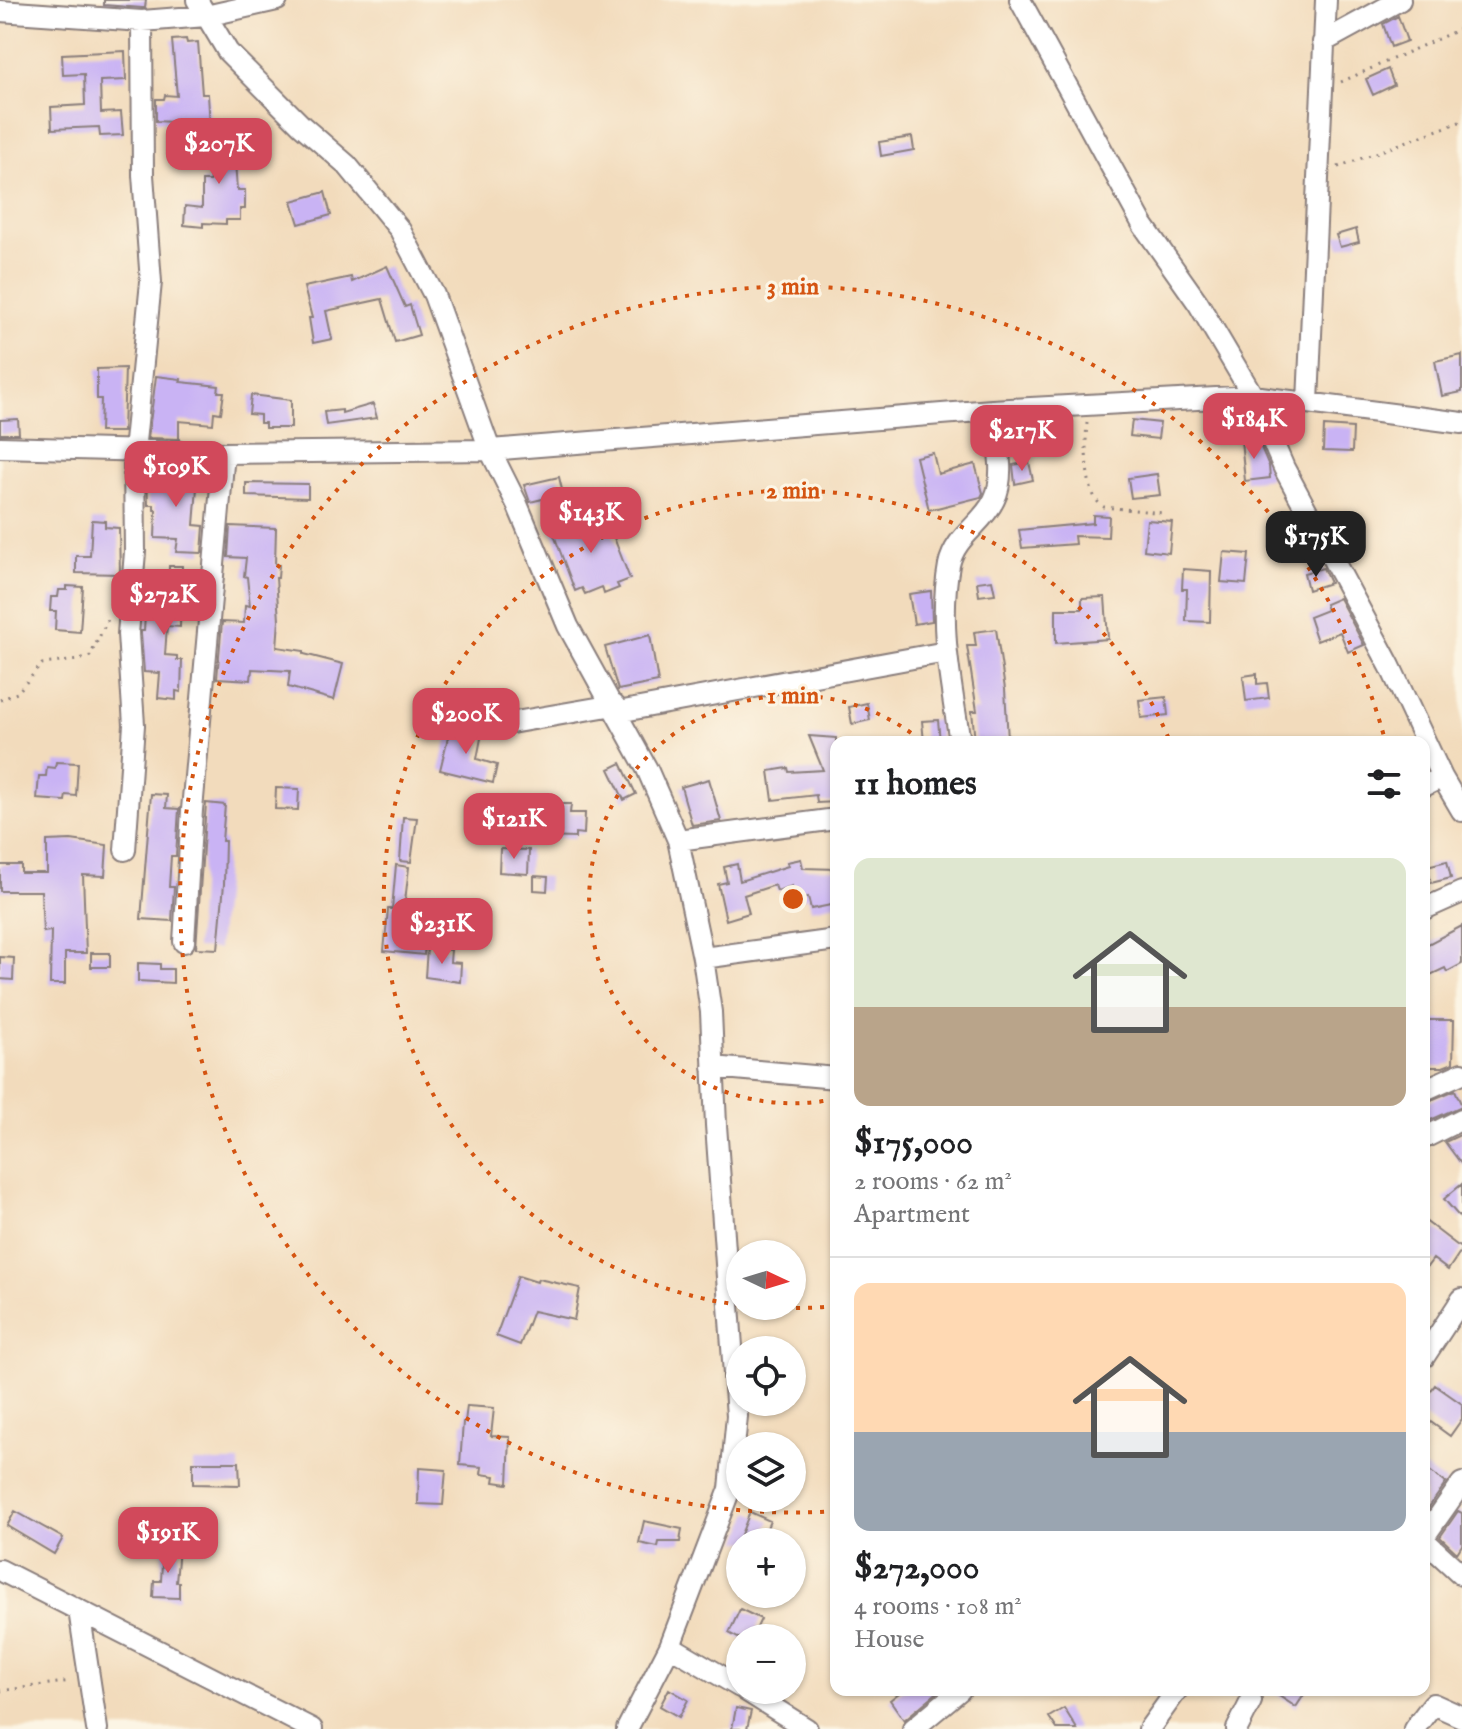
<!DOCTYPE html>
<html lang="en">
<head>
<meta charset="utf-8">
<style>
	body { margin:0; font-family:"IM FELL English",serif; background:#f6f6f6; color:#202124; height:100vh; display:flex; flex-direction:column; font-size:30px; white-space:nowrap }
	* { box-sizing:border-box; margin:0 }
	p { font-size:26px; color:#757577 }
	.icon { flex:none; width:44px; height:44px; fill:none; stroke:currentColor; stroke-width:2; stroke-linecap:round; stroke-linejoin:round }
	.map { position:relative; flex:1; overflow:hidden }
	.sheet { position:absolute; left:830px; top:736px; width:600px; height:960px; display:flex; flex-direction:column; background:#fff; border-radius:16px; box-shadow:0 2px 6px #0004 }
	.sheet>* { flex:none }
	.needle { width:52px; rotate:94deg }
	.tools { position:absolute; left:726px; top:1240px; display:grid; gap:16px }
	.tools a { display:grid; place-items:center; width:80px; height:80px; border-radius:50%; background:#fff; box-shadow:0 2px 6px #0004; font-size:40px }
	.price { position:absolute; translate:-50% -68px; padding:0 18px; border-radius:16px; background:#d1495b; color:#fff; font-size:26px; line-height:52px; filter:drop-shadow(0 2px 4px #0008) }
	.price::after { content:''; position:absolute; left:50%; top:48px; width:24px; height:18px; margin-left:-12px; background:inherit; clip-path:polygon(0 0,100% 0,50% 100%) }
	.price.on { background:#222; color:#fff }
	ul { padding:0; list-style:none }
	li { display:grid; align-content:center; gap:16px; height:424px; padding:0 24px }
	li+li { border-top:2px solid #e0e0e0 }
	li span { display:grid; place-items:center; height:248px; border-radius:16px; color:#555 }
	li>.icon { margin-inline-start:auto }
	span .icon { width:144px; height:144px; fill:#fffc; stroke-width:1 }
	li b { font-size:34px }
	h2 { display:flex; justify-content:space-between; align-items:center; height:96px; padding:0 24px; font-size:34px }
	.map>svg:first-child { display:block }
	.building { fill:#c9b3f4 }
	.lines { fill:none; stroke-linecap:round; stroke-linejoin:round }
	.minor-casing { stroke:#8a7e7c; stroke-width:24 }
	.path { stroke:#8a7e7c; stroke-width:3; stroke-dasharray:2 6; stroke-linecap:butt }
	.minor { stroke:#fff; stroke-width:20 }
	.ring { fill:none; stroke:#d45411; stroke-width:4; stroke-dasharray:4 8 }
	.centre { fill:#d45411; stroke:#fcf5e5; stroke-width:4 }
	.ring-label { font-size:24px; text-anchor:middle; font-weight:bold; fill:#d45411; stroke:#fcf5e5; stroke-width:6; stroke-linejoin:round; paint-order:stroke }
</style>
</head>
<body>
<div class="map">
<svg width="1462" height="1729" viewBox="0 0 1462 1729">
	<rect width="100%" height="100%" fill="#fcf5e5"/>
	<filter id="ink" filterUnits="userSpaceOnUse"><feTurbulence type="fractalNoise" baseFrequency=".0125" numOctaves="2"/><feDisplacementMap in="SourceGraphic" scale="16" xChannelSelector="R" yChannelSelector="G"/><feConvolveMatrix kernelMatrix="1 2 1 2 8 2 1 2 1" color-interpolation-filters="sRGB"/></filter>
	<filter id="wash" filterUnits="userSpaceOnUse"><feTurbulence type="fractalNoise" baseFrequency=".006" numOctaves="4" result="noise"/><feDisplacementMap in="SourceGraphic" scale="32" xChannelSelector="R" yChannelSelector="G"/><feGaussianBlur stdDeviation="1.8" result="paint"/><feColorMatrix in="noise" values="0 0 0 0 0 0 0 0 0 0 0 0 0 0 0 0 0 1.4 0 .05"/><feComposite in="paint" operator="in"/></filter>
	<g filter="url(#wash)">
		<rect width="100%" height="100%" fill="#f2dbbc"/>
		<g id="blocks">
			<path class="building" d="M104,0H146L145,8H142L104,5Z
				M1398,16L1407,41L1391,47L1383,24Z
				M186,39L187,43L198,42L202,94H208L210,128L190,129V123L156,121V99H164L165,95L177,96L172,40Z
				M125,51L126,80L100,81L101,113L121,112L123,135L100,136L99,127L52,129L51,107L85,105L84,74L63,75L62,54Z
				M1388,69L1394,85L1373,95L1366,79Z
				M233,133L237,190H245V209H240V220H226V224L203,223V227L184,225L185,206L202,208V181H210L207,134Z
				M912,137L914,150L881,156L879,142Z
				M325,192L331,215L299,224L292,201Z
				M1356,229L1359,242L1340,247L1336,235Z
				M387,266L405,307L410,305L419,335L395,342L382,299L326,311L332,339L313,343L309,318H312L304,287L351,277L352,282Z
				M1462,355V392L1442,396L1435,361Z
				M125,368L123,432H100L101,399H97V369Z
				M156,376L181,379L180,382L219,386L218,392H224L221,413L214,412L213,424L179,421V439L148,438Z
				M251,395L291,400V428H265V423H260V415L249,414Z
				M373,404L377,418L326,425L324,412L342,410V413Z
				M18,419L19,434H0V420Z
				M1132,420L1160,423L1158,439L1130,436Z
				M1324,426L1353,428L1352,452L1323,451Z
				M1257,438L1269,466L1270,478L1245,481L1241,440Z
				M933,453L938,474L975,464L983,493L981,497L929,510L916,457Z
				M1029,462L1033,480L1015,484L1013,465Z
				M147,471L198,475L194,525L204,526L202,553L176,552L178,539L155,538L156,510H154V505H148Z
				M1157,474L1160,495L1131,498L1128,478Z
				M559,477L563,494L530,502L524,485Z
				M246,483L308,484V498L246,496Z
				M1093,515L1109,516L1108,537L1074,536L1075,544L1022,548L1019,530L1093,523Z
				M585,517L587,523L602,517L605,526L609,525L630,579L617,584L619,588L604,594L602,587L585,594L582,588L575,591L551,527Z
				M92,520L105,521V527L119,528L120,574L76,573V556H90Z
				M1147,520L1172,522L1169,553L1144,550Z
				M230,526L276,528L275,564L279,565L278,578H276L279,620L277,647L304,651V654L343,664L334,700L288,687L290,671L252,669L251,680L217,678L222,622L244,623L245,605L250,606L247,577L244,576L246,558L228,557Z
				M1224,552L1249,554L1246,584L1221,582Z
				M169,566H182L180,627L167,626L165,655L177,656V660H182L181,692L176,691V700L158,698L160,673L144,672L141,634V631H144L146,600L168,601Z
				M1323,568L1330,583L1308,590L1304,573Z
				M1183,569L1211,571L1210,622L1186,621L1187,589H1182Z
				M992,580L995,594L979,596L977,582Z
				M67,586L83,587L80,632L55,630L56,611H50L51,597H58L59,590H67Z
				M931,591L932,621L914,624L909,594Z
				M1105,597L1108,639L1056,643V609H1082V598Z
				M1339,598L1364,645L1348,652L1340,632L1317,641L1309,617L1327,610L1325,604Z
				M996,629L1005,689L1008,740L975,742L972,711H977L967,646H976L974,632Z
				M650,635L658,682L618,690L605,647Z
				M1257,674V684L1267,683L1269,698L1246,701L1243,676Z
				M1166,697L1168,715L1141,718L1139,700Z
				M867,703L870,720L852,724L849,707Z
				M938,720L940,742H924L922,721Z
				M451,725L482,733L477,759L497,765L493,783L440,770Z
				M809,736L836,738V802L817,803L816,795L773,800L769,771L788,768L789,772L823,770Z
				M56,762L78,763L76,796L66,795L65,801L37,799L39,776H46L47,767L55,768Z
				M621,763L636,794L624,800L609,769Z
				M709,779L721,821L692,825L681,787Z
				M276,788L299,789L298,810L275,809Z
				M151,794L167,795L166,808L179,809L176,856H171L169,887H174L172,921L141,919Z
				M206,803L225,805L222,841H225L224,884L218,949L196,948Z
				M554,804H571L570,813H585L584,834L575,833V838L544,837L545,813H554Z
				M403,817L417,818L411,862L400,861Z
				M71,840L107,845L105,876L83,875L86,953H65V984H50L51,931L43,932L41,891H0V865H21V873H47V841Z
				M500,849L529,850L528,874L499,872Z
				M801,859L803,868L836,869V904L811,909L808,897L795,900L792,886L777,891L775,885L744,895L749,913L726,920L718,884L727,882L724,867L737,864L740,881L788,866L787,862Z
				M1447,861L1451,878L1431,883L1427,866Z
				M396,865L409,867L404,910L427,912L424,955L384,951L388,909H392Z
				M534,876L548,877L547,891L534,890Z
				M1462,926V964L1447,972L1445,968L1424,978V946Z
				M427,948L451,950L450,962L461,963L460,982L425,977Z
				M91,953H110V967H91Z
				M0,957L14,958L13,980L0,979Z
				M138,963L160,964V969H173V983L138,981Z
				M1424,1020H1454L1453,1063L1443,1067H1424Z
				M1455,1090L1462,1106L1424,1123V1103Z
				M1462,1134V1165L1445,1142Z
				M1462,1184V1220L1444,1199Z
				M1424,1220L1462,1249L1448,1270L1433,1259L1424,1271Z
				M518,1276L537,1282L538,1279L580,1288L574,1320L533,1311L520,1345L496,1336Z
				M1435,1385L1462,1404V1419L1450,1436L1424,1417V1400Z
				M467,1406L494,1408L491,1436L510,1437L508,1484L494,1482L495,1476L481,1474L482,1467L460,1465L463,1422H465Z
				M193,1462H239L240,1485L193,1484Z
				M1424,1467L1446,1483L1424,1514Z
				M419,1468L446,1470L443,1505L418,1504Z
				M15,1511L63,1538L54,1554L7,1526Z
				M1458,1511L1462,1513V1545L1457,1553L1440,1537Z
				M750,1512L770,1521L761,1542H738Z
				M644,1521L682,1529L680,1542H659L658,1547L639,1543Z
				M163,1546L179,1548L176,1582H179V1598L153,1597L154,1581H161Z
				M740,1609L761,1619L752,1638H738L729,1633Z
				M669,1689L688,1700L679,1717L660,1706Z
				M903,1690H940L904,1720L890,1700Z
				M1270,1690H1307L1296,1707Z
				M736,1708L751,1711L747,1729H732Z
				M1064,1708L1077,1729H1057L1049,1717Z"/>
		</g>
	</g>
	<g filter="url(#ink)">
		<use href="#blocks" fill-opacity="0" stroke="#8a7e7c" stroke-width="2"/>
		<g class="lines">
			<defs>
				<path id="minor" d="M197,0L228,52L302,126L347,165L400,230L434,295L490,450L517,504L568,626L647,769L678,840L703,958L711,1012L716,1125L737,1416L730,1489L670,1646L627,1729
					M1020,0L1143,225L1198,303L1253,396L1284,468L1390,666L1442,777L1462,811
					M0,11L142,21L206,16L277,0
					M1323,42L1400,0
					M1308,402L1326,0
					M0,447L224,453L490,450L992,410L1253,396L1462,423
					M618,712L946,652
					M493,726L614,705
					M960,742C951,683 938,625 949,565C955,536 982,525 994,500C1007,474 996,437 992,410
					M1424,786L1442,777
					M678,840L836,819
					M125,850L134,725L128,634L135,552L134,452L151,282L143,175L142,21
					M1424,909L1462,892
					M184,942L192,810L224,453
					M703,958L836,940
					M713,1067L836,1078
					M1424,1090L1462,1073
					M1424,1138L1462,1119
					M1424,1357L1462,1299
					M1424,1537L1462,1483
					M1424,1540L1462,1575
					M0,1570L312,1729
					M79,1610L97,1729
					M670,1646L740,1687
					M745,1690L807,1729
					M913,1729L960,1690
					M1149,1729L1177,1690
					M1237,1729L1251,1701
					M1414,1729L1433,1704L1462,1717"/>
			</defs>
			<use href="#minor" class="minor-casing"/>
			<path class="path" d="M1341,82L1462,28
				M1338,167L1462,121
				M1087,423C1085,444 1084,497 1104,507L1164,513
				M0,700L17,693L42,664L79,660L90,656L110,615
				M0,1691L71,1681"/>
			<use href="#minor" class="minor"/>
		</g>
	</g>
	<g class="ring">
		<path d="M835 1099A204 204 0 1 1 923 742"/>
		<path d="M836 1306A409 409 0 0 1 754 1306M740 1305A409 409 0 1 1 1169 739"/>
		<path d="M836 1511A613 613 0 1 1 1385 740"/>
	</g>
	<circle cx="793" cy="899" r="12" class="centre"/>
	<g class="ring-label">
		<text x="793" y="294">3 min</text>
		<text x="793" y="498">2 min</text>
		<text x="793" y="703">1 min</text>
	</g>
</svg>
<div class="tools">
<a><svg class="needle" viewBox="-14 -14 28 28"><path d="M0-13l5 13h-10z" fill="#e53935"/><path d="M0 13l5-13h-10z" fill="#757577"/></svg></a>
<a><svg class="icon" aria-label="locate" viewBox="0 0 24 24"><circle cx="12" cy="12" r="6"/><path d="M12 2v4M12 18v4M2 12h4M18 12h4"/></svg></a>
<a><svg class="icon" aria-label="layers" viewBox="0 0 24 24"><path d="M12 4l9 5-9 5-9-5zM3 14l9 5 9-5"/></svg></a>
<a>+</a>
<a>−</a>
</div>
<b class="price" style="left:219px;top:186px">$207K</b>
<b class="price" style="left:1254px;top:461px">$184K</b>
<b class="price" style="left:1022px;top:473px">$217K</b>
<b class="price" style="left:176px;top:509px">$109K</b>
<b class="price" style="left:591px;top:555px">$143K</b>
<b class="price on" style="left:1316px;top:579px">$175K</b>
<b class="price" style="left:164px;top:637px">$272K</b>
<b class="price" style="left:466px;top:756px">$200K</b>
<b class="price" style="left:514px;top:861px">$121K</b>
<b class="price" style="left:442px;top:966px">$231K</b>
<b class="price" style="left:168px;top:1575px">$191K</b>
<section class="sheet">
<h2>11 homes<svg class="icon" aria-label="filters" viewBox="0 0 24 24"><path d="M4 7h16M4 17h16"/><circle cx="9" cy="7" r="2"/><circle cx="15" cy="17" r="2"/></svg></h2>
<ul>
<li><span style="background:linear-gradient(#dfe7d0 60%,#b9a48a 0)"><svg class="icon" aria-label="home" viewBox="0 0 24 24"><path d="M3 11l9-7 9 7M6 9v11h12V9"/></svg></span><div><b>$175,000</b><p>2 rooms · 62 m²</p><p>Apartment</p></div></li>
<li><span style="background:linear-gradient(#ffd9b3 60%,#9aa5b1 0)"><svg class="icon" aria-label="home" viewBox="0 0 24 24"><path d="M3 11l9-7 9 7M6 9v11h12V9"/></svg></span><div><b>$272,000</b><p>4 rooms · 108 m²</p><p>House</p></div></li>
</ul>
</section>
</div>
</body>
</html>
